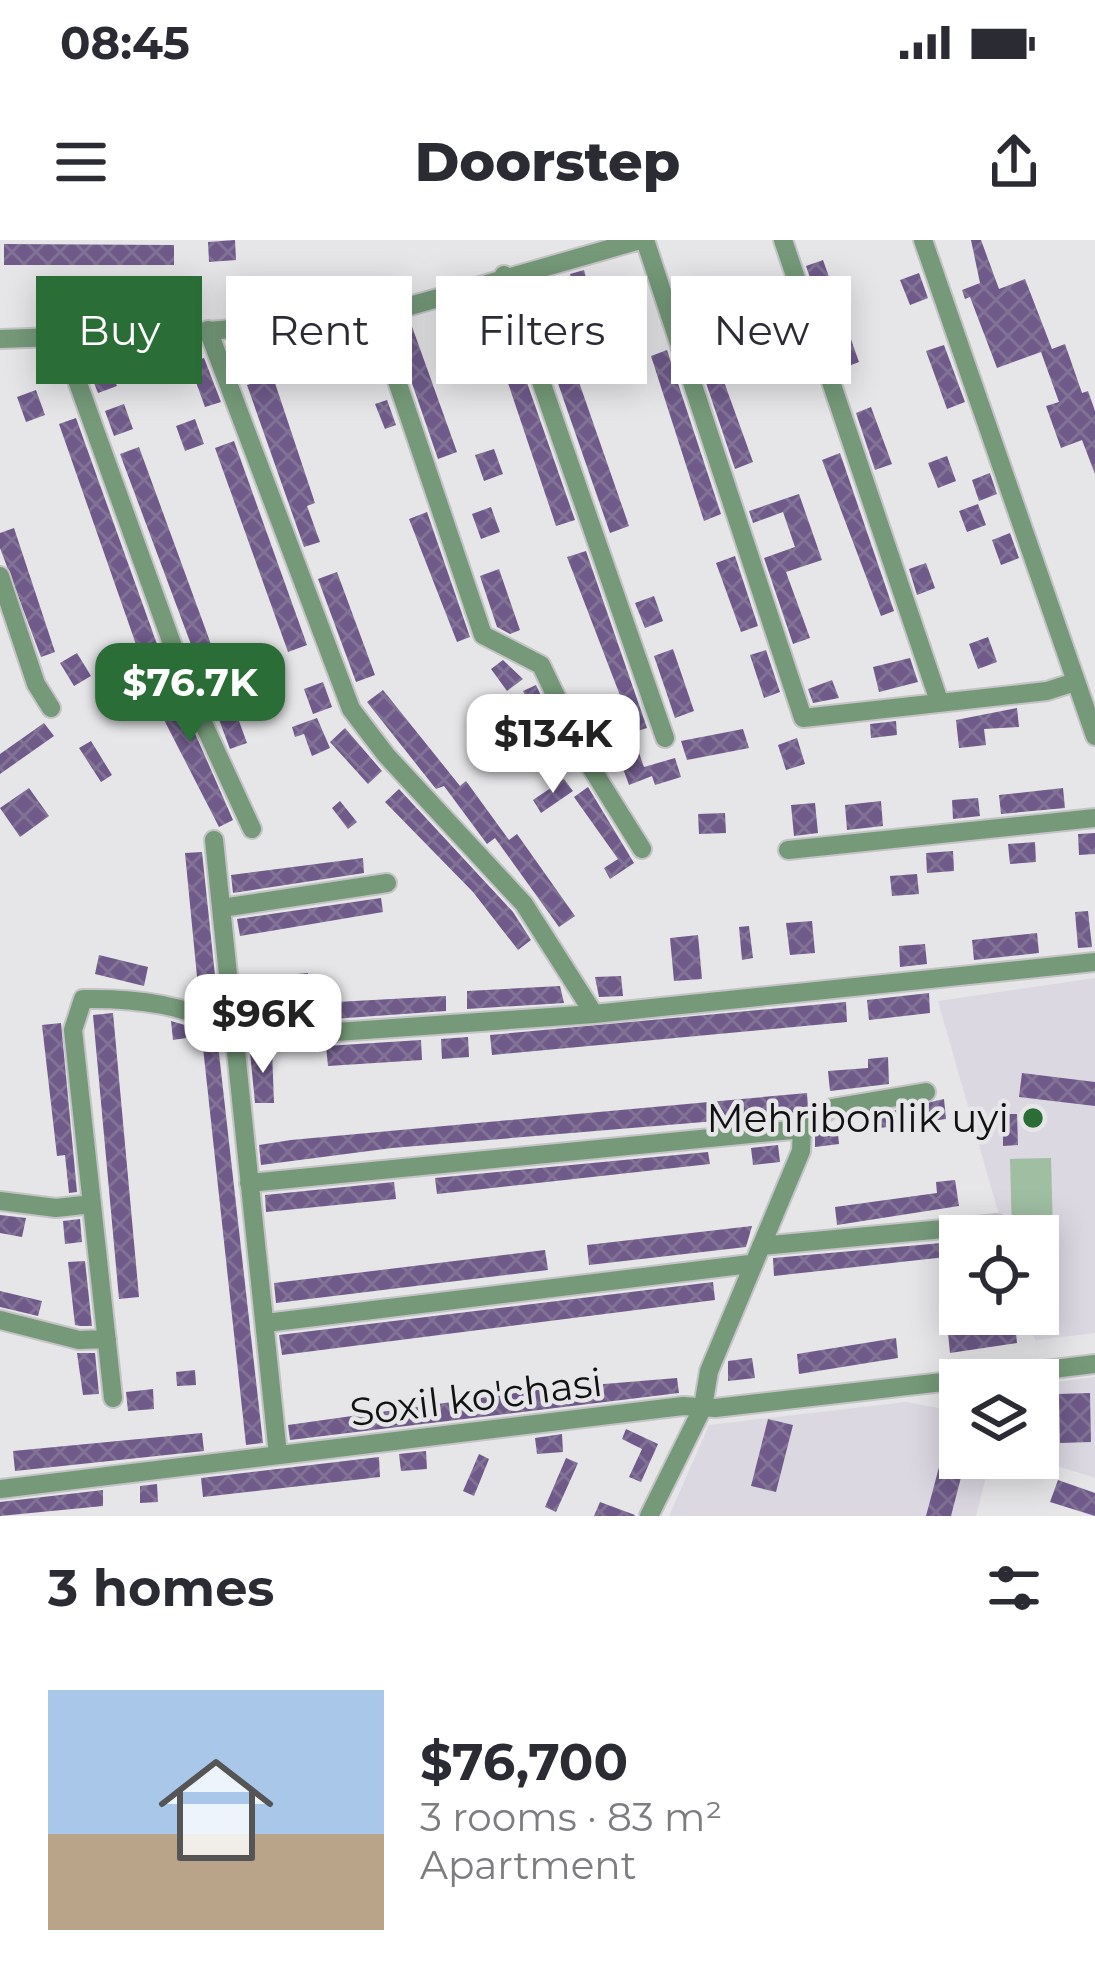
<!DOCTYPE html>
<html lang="en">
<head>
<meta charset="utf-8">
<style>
	body { margin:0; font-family:Montserrat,sans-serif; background:#f2f2f3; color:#2b2b33; height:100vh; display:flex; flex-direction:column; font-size:45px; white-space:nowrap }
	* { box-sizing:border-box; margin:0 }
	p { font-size:39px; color:#7c7c81 }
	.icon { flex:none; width:66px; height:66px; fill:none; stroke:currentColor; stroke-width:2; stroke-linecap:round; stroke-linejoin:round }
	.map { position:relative; height:1276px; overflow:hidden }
	.panel { display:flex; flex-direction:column; background:#fff; flex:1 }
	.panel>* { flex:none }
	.guide { position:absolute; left:36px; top:36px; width:1023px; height:108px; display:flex; gap:24px }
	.fabs { position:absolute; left:939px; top:975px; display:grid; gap:24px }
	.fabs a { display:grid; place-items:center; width:120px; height:120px; border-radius:0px; background:#fff; box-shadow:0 6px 30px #0003; font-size:60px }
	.price { position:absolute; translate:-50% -102px; padding:0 27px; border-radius:24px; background:#fff; color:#222; font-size:39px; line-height:78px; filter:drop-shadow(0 3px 6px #0008) }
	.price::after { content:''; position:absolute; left:50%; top:72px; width:36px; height:27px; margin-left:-18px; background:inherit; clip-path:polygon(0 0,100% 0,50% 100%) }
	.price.selected { background:#2a6d37; color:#fff }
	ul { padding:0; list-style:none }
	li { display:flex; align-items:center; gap:36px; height:300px; padding:0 48px }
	li span { display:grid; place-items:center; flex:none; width:336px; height:240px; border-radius:0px; color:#555 }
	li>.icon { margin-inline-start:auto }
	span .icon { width:144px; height:144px; fill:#fffc; stroke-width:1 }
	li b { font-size:51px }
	h2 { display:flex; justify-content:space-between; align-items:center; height:144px; padding:0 48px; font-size:51px }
	.chip { padding:0 42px; border-radius:0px; background:#fff; box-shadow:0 6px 30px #0003; font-size:42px; line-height:108px }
	.chip.selected { background:#2a6d37; color:#fff }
	.status { display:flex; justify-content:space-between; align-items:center; height:84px; padding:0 60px; background:#fff; direction:ltr }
	.status svg { height:33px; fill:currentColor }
	header { display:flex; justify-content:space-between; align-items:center; height:156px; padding:0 48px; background:#fff; font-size:54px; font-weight:800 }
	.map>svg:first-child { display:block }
	.built { fill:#dcd8e2 }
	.pitch { fill:#9fbea2 }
	.building { fill:url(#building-cross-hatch) }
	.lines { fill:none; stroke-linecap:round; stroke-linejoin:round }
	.minor-casing { stroke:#c4c3c6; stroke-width:22 }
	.minor { stroke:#759979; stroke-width:18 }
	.poi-dot { fill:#2a6d37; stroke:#e6e5e8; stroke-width:4.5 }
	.labels { text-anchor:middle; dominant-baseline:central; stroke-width:9; stroke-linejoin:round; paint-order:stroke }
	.poi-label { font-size:39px; fill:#121112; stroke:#e6e5e8; text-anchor:end }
	.street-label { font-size:39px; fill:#121112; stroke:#e6e5e8 }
</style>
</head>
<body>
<div class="status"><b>08:45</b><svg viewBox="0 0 49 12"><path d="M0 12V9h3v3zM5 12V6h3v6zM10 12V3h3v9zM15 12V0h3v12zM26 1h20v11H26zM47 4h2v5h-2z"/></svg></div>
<header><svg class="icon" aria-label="menu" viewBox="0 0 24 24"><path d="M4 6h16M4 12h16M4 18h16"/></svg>Doorstep<svg class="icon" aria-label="share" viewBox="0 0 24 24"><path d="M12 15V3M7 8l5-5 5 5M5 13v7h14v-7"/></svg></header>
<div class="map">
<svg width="1095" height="1276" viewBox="0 0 1095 1276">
	<defs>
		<pattern id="building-cross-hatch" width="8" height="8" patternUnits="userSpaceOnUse" patternTransform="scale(3)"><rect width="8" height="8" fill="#6f5a8a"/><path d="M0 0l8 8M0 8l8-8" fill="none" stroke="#817296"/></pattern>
	</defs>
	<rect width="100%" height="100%" fill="#e6e5e8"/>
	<path class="built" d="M1095,738V1093L1035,1100L1027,1074H1038V996H1005L938,761Z
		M1095,1137V1238L1033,1218H1038L1055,1142Z
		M906,1162L960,1172V1218H991L976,1276H669L709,1185Z"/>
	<path class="pitch" d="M1051,918L1053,993L1012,994L1010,919Z"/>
	<path class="building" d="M235,0L236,20L209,22L208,2Z
		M971,0H981L999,49L1025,39L1052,109L1065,104L1082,153L1088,151L1095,171V234L1082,200L1061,208L1046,166L1059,162L1041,112L997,128L970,57L965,59L962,50L980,43Z
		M4,4L174,5V25H4Z
		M823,20L859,122L841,129L806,26Z
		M584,30L602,99L583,106L572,73L541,83L530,46L543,42L550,67L577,58L570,34Z
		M919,33L928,58L910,65L900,40Z
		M497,55L510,94L496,99L488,77L467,85L475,108L460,113L446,72Z
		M769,76L773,89L743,99L739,86Z
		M410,81L457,212L438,219L393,88Z
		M944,105L965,162L947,169L926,111Z
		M806,109L814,134L797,140L788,115Z
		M667,110L721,274L704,281L651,116Z
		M204,118L221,162L205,167L189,123Z
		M107,121L117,146L98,153L88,128Z
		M572,122L629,286L610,293L553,129Z
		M719,128L753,222L735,229L703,134Z
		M524,134L575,280L556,286L507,140Z
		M273,137L315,263L307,266L320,302L304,307L247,145Z
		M36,150L45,175L26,182L17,157Z
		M387,160L396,185L385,189L375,164Z
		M124,164L133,189L114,196L105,171Z
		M871,167L892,224L875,230L856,173Z
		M76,178L158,407L139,413L59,184Z
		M195,179L204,204L185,211L176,186Z
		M234,201L307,405L288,412L215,208Z
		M139,207L247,503L230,509L120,214Z
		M494,209L503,234L484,241L475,215Z
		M840,213L894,371L881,376L822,220Z
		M947,216L956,241L938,248L928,223Z
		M990,233L997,254L979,261L972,240Z
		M799,254L822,320L786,332L810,398L793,404L764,318L795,307L783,272L753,283L749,271Z
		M978,264L986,285L967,292L959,271Z
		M491,267L500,292L481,299L472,274Z
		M427,272L470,397L457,402L409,279Z
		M14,288L55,412L41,417L0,308V293Z
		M1010,293L1019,318L1001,325L992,300Z
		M586,311L647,488L634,492L567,317Z
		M735,316L758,386L741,392L716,323Z
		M926,323L935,348L917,355L909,329Z
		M499,329L520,390L510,394L497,387L480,336Z
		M337,332L375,435L356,442L318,339Z
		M654,356L663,381L645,388L635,363Z
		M988,397L997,422L978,429L969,404Z
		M673,409L694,471L675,478L654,416Z
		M766,410L780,452L764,458L750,415Z
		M77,413L91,436L74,446L60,423Z
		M910,418L918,442L879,452L873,427Z
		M503,420L523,439L507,451L491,429Z
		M166,427L233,580L219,587L160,472L164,470L150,433Z
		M832,440L839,458L813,463L808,449Z
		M323,442L332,467L313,474L304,449Z
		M536,445L568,513L554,519L523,451Z
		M383,450L460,546L466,541L509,600L517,594L575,676L559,687L495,598L487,604L444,546L436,549L367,462Z
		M1017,468L1019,487L984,489L986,505L959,508L956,480Z
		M317,478L330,508L312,516L304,494L295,497L292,487Z
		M896,481L897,495L871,498L870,484Z
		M44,483L54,496L0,534V514Z
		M345,488L382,531L368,544L330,502Z
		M743,489L749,508L687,520L681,501Z
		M797,498L805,524L786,530L778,505Z
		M91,501L112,535L101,542L79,508Z
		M639,513L644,527L675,518L681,537L655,545L652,536L629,545L620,520Z
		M564,539L573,551L541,573L533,560Z
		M588,547L634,623L610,639L604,628L618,619L574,557Z
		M29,548L49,576L20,597L0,568Z
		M1063,548L1065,568L1001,574L999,555Z
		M399,549L513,672L531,700L518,710L473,652L385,562Z
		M978,558L980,576L953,579L952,560Z
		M340,561L357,582L348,589L332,568Z
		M881,561L883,586L847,590L845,565Z
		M815,563L818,593L794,596L791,565Z
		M725,573L726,593L699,594L698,574Z
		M1095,593V614L1079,615L1078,594Z
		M1035,602L1036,622L1010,624L1008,604Z
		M953,611L954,631L927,633L926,613Z
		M202,612L216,745L198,747L185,613Z
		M363,618L364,633L233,653L231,635Z
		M917,634L919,654L892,656L890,636Z
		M381,658L383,672L240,696L237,679Z
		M1088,671L1092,707L1078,708L1075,672Z
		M812,681L815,713L790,715L786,683Z
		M749,686L753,718L742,720L739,687Z
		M1037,693L1039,713L974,720L972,700Z
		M698,695L702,739L674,741L670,698Z
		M925,704L927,724L900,727L899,706Z
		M99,715L148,727L144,746L95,734Z
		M308,733L310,760L299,761L297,734Z
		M621,736L623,756L599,757L595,737Z
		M560,746L564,763L467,769V751Z
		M929,753L930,773L869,780L867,760Z
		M446,756V771L318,780V763Z
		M846,762L847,782L492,815L490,795Z
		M277,769L278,783L251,784V770Z
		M113,773L139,1057L119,1059L93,775Z
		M171,781L192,787L193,797L173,800Z
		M61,783L77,952L69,953L65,915L57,916L42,785Z
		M217,796L263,1203L246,1205L202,798Z
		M468,797L469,817L442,819L441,799Z
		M421,800L422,820L328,826L326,806Z
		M272,810L274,863H255L250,812Z
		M888,817L889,844L830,851L828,831L868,828V819Z
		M1022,833L1095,842V866L1019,857Z
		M807,853L808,868L800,874L392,908L261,925L259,905L291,900Z
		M944,859L946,879L880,888L879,874Z
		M1003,874H1017L1018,905L1003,906Z
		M837,884L839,904L815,907V896Z
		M778,905L780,922L753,925L751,908Z
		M708,912L710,924L437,954L435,938Z
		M955,940L959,966L837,985L835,967L937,953L936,942Z
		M394,942L396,959L266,972L265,955Z
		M0,975L26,978L22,997L0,993Z
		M80,979L82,1002L65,1004L63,981Z
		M752,986L746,1007L589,1025L587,1005Z
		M953,1002L955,1016L774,1036L773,1018Z
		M545,1010L548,1030L276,1063L274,1043Z
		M85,1021L92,1086H80L75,1085L68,1022Z
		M713,1042L715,1060L282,1115L279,1095Z
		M0,1051L42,1061L38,1076L0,1067Z
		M1015,1083L1017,1103L950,1113L948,1093Z
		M896,1098L898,1118L799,1134L797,1114Z
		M77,1113H95L99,1154L83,1155Z
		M752,1118L755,1138L728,1141V1121Z
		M195,1130L196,1145L177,1146L176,1132Z
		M677,1138L679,1153L290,1200L288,1185L543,1149Z
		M153,1149L154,1169L128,1171L126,1152Z
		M1090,1153L1091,1202L1060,1203L1059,1154Z
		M768,1179L793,1185L776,1252L751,1246Z
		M951,1182L960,1184V1218H966L951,1276H926Z
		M626,1189L658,1204L641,1242L629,1237L642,1209L622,1199Z
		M202,1193L204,1211L15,1231L13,1211Z
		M562,1194L563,1212L537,1214L535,1198Z
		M426,1211L427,1229L401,1231L399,1214Z
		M479,1214L489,1219L474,1256L463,1251Z
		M379,1217L380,1237L203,1257L201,1238Z
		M566,1218L578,1223L556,1272L545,1267Z
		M1058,1240L1095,1253V1276L1050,1262Z
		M157,1244L158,1262L140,1263V1246Z
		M103,1250V1266L0,1276V1262Z
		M600,1262L635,1275L634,1276H594Z"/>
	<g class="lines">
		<defs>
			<path id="minor" d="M645,0L803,478L1047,451L1075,442
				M783,0L939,461
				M923,0L1095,496
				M504,35L665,498
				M375,76L483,395L541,425L587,521L642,609
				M208,90L351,469L386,515L524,664L594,774
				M61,96L192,459L252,589
				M0,99L198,92L375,76L640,0
				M0,336L36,444L51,468
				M214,600L278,1215
				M788,610L1095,578
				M222,668L387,643
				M236,799L594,774L1095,722
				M249,943L802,889L832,868L926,852
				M0,961L56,968L92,964
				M761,1006L997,984
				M0,1080L79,1100L107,1099
				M266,1083L750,1024
				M962,1140L1095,1124
				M113,1158L73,790L83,759C140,758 184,765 236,790
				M0,1249L683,1166L715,1168L960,1140
				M649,1276L703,1167L709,1131L801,911L802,889"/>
		</defs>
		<use href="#minor" class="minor-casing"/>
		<use href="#minor" class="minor"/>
	</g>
	<circle class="poi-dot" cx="1033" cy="878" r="12"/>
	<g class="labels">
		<g class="poi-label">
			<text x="1009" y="878">Mehribonlik uyi</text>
		</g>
		<g class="street-label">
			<text transform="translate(476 1157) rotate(-7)">Soxil ko'chasi</text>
		</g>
	</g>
</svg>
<div class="fabs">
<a><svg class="icon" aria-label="locate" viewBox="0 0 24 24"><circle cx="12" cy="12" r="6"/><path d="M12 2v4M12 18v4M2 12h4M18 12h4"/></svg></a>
<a><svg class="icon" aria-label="layers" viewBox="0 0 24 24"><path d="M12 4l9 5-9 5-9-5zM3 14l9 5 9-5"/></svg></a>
</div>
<b class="price selected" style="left:190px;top:505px">$76.7K</b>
<b class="price" style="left:553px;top:556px">$134K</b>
<b class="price" style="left:263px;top:836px">$96K</b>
<div class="guide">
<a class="chip selected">Buy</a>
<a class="chip">Rent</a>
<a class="chip">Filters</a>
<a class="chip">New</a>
</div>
</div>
<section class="panel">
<h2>3 homes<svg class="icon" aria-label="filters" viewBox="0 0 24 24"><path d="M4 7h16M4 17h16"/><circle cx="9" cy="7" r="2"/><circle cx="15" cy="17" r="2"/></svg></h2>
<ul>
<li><span style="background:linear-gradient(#a9c7e8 60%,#b9a48a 0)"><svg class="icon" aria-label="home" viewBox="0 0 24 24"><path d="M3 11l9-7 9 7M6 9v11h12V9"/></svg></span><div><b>$76,700</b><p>3 rooms · 83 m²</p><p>Apartment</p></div></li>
</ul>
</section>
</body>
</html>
